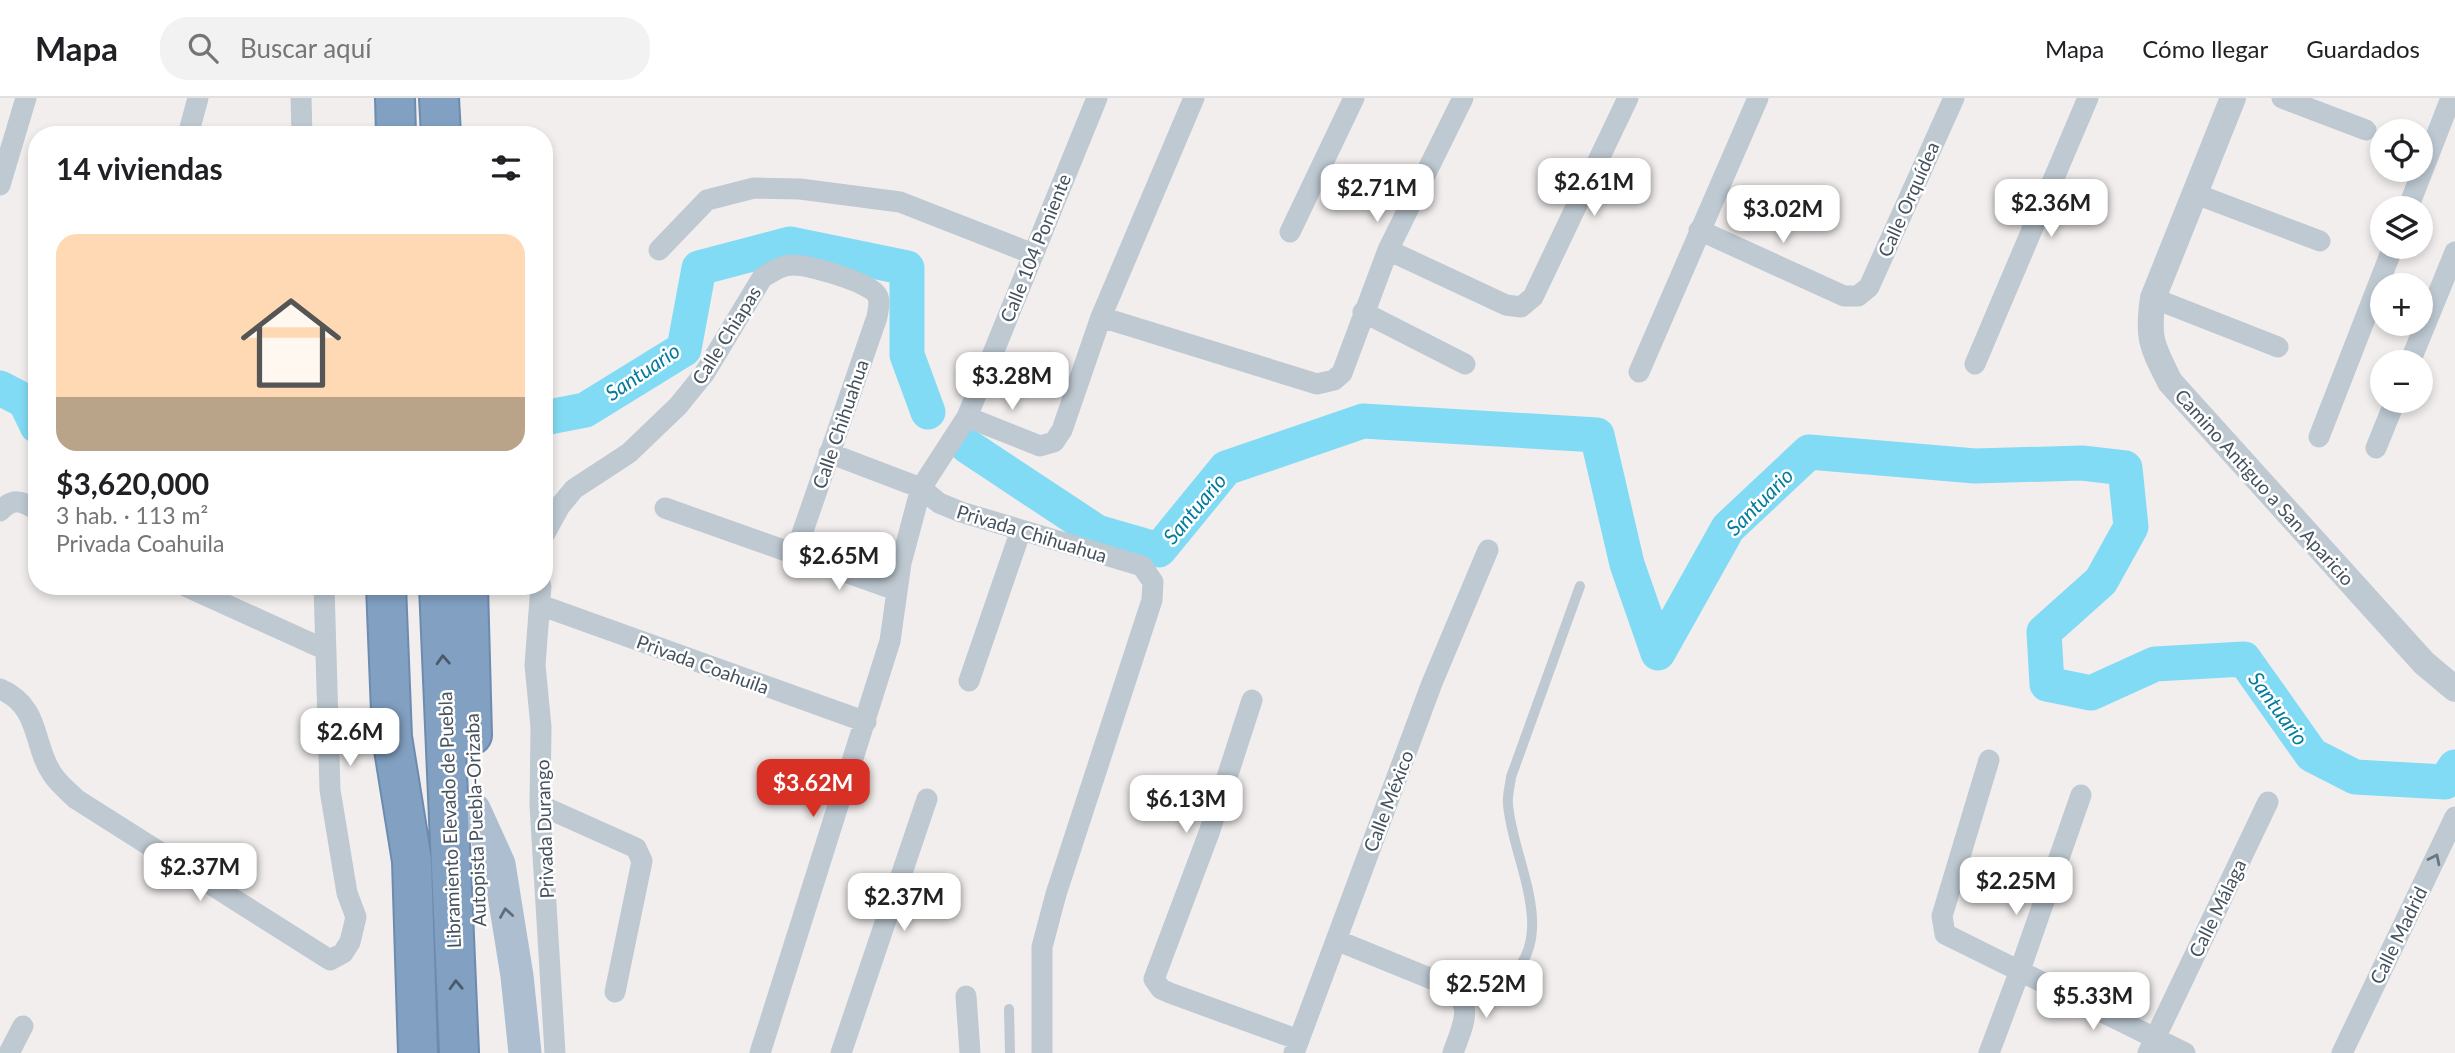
<!DOCTYPE html>
<html lang="es">
<head>
<meta charset="utf-8">
<style>
	body { margin:0; font-family:Lato,sans-serif; background:#f2f2f2; color:#202124; height:100vh; display:flex; flex-direction:column; font-size:26px; white-space:nowrap }
	* { box-sizing:border-box; margin:0 }
	p { font-size:23px; color:#757577 }
	.icon { flex:none; width:38px; height:38px; fill:none; stroke:currentColor; stroke-width:2; stroke-linecap:round; stroke-linejoin:round }
	.map { position:relative; flex:1; overflow:hidden }
	.side { position:absolute; left:28px; top:28px; width:525px; height:469px; display:flex; flex-direction:column; background:#fff; border-radius:28px; box-shadow:0 4px 10px #0003 }
	.side>* { flex:none }
	.fabs { position:absolute; left:2370px; top:21px; display:grid; gap:14px }
	.fabs a { display:grid; place-items:center; width:63px; height:63px; border-radius:50%; background:#fff; box-shadow:0 4px 10px #0003; font-size:35px }
	.price { position:absolute; translate:-50% -60px; padding:0 16px; border-radius:14px; background:#fff; color:#222; font-size:23px; line-height:46px; filter:drop-shadow(0 2px 4px #0008) }
	.price::after { content:''; position:absolute; left:50%; top:42px; width:21px; height:16px; margin-left:-10px; background:inherit; clip-path:polygon(0 0,100% 0,50% 100%) }
	.price.active { background:#d93025; color:#fff }
	ul { padding:0; list-style:none }
	li { display:grid; align-content:center; gap:14px; height:371px; padding:0 28px }
	li+li { border-top:2px solid #e0e0e0 }
	li span { display:grid; place-items:center; height:217px; border-radius:21px; color:#555 }
	li>.icon { margin-inline-start:auto }
	span .icon { width:126px; height:126px; fill:#fffc; stroke-width:1 }
	li b { font-size:30px }
	h2 { display:flex; justify-content:space-between; align-items:center; height:84px; padding:0 28px; font-size:30px }
	header { display:flex; align-items:center; gap:42px; box-sizing:border-box; height:98px; padding:0 35px; background:#fff; border-bottom:2px solid #e0e0e0 }
	header strong { font-size:33px }
	nav { display:flex; gap:38px; margin-inline-start:auto; font-size:24px }
	.search { width:490px; height:63px; background:#f2f2f2; display:flex; align-items:center; gap:18px; box-sizing:border-box; padding:0 24px; border-radius:28px; color:#757577; font-size:26px }
	.map>svg:first-child { display:block }
	.lines { fill:none; stroke-linecap:round; stroke-linejoin:round }
	.river { stroke:#82dbf4; stroke-width:35 }
	.motorway-casing { stroke:#6d8bae; stroke-width:42 }
	.service { stroke:#bec9d2; stroke-width:10 }
	.minor { stroke:#bec9d2; stroke-width:21 }
	.tertiary { stroke:#bec9d2; stroke-width:26 }
	.primary { stroke:#acbed0; stroke-width:33 }
	.motorway { stroke:#82a0c2; stroke-width:38 }
	.oneway { stroke:#4b5a68 }
	.oneway2 { stroke:#697681 }
	.oneway3 { stroke:#5f6d7a }
	.labels { text-anchor:middle; dominant-baseline:central; stroke-width:5; stroke-linejoin:round; paint-order:stroke }
	.street-label { font-size:19px; fill:#45525e; stroke:#fff }
	.water-label { font-size:21px; font-style:italic; fill:#037b9d; stroke:#fff }
</style>
</head>
<body>
<header>
<strong>Mapa</strong>
<div class="search"><svg class="icon" aria-label="search" viewBox="0 0 24 24"><circle cx="10" cy="10" r="6"/><path d="M15 15l6 6"/></svg>Buscar aquí</div>
<nav><a>Mapa</a><a>Cómo llegar</a><a>Guardados</a></nav>
</header>
<div class="map">
<svg width="2455" height="955" viewBox="0 0 2455 955">
	<rect width="100%" height="100%" fill="#f2eeee"/>
	<g class="lines">
		<path class="river" d="M0,290L25,303L37,328
			M544,320L585,312L684,251L699,170L790,146L907,170V257L928,314
			M967,348L1097,434L1159,452L1226,370L1363,323L1597,337L1627,466L1658,555L1728,430L1809,354L1975,368L2082,365L2125,370L2131,429L2101,483L2044,534L2047,586L2091,595L2155,566L2244,561L2312,657L2355,679L2445,684L2455,669"/>
		<defs>
			<path id="motorway" d="M395,0L396,37
				M439,0L441,37
				M386,488L392,639L412,763L418,955
				M439,488L459,955
				M468,488L472,637"/>
		</defs>
		<use href="#motorway" class="motorway-casing"/>
		<path class="service" d="M1464,905C1479,897 1504,886 1515,874C1556,830 1511,756 1508,706C1507,698 1510,688 1511,679L1580,488
			M1009,911L1010,955"/>
		<path class="minor" d="M301,0L302,37
			M2282,0L2366,32
			M188,37L198,0
			M0,87L26,0
			M2196,96L2320,143
			M2408,110L2451,0
			M1699,132L1844,198H1858L1869,189L1954,0
			M1290,134L1354,0
			M659,152L707,102L754,90L800,91L900,104L1033,156
			M1388,152L1506,207L1521,209L1533,199L1628,0
			M2153,200L2278,249
			M1363,214L1465,266
			M1101,219L1317,286L1334,282L1342,275L1388,152L1463,0
			M2410,264L2455,154
			M1975,266L2088,0
			M1639,274L1758,0
			M967,319L1040,348L1054,344L1062,332L1101,219L1194,0
			M2319,339L2393,149
			M2376,350L2395,303
			M829,355L921,390L939,405L961,414L1142,468L1153,484L1152,502L1056,796L1042,849V955
			M665,410L896,492
			M0,413C14,399 21,403 37,412
			M544,437L560,408L574,391L629,355L678,308L704,276L762,180C772,174 781,167 793,167C808,167 870,184 877,197C881,204 878,211 877,219L795,456
			M185,488L324,551
			M541,488L535,567L541,629L540,707L555,955
			M540,507L866,624
			M969,583L1021,432
			M0,591C42,609 32,648 53,677C59,686 69,694 76,701L330,862L343,855L350,844L356,819L347,795L330,692L324,488
			M1252,602L1209,735L1154,881L1161,891L1170,895L1299,942
			M1989,662L1942,818L1945,836L2185,955
			M540,707L636,750L642,763L615,894
			M1336,842L1444,886C1477,904 1463,926 1453,955
			M966,898L970,955
			M9,955L23,928
			M760,955L890,543L901,465L921,390L967,319L1097,0
			M841,955L927,701
			M1294,955L1432,585L1488,452
			M1989,955L2019,875L2081,697
			M2148,955L2268,704
			M2342,955L2455,719"/>
		<path class="tertiary" d="M2233,0L2153,200C2147,241 2152,248 2170,284L2424,565L2455,591"/>
		<path class="primary" d="M474,711L499,766L517,878L525,955"/>
		<use href="#motorway" class="motorway"/>
	</g>
	<defs><path id="oneway-chevron" d="M-2-3.5L2.5 0L-2 3.5" fill="none" stroke-width="1.6" stroke-linecap="round" stroke-linejoin="round" transform="scale(1.75)"/></defs>
	<g class="oneway">
		<use href="#oneway-chevron" transform="translate(443 562) rotate(-93)"/>
		<use href="#oneway-chevron" transform="translate(456 887) rotate(-92)"/>
	</g>
	<use class="oneway2" href="#oneway-chevron" transform="translate(2435 761) rotate(-64)"/>
	<use class="oneway3" href="#oneway-chevron" transform="translate(506 815) rotate(-99)"/>
	<g class="labels">
		<g class="street-label">
			<text transform="translate(1908 101) rotate(-66)">Calle Orquídea</text>
			<text transform="translate(1035 150) rotate(-68)">Calle 104 Poniente</text>
			<text transform="translate(726 237) rotate(-58)">Calle Chiapas</text>
			<text transform="translate(840 326) rotate(-71)">Calle Chihuahua</text>
			<text transform="translate(2265 389) rotate(48)">Camino Antiguo a San Aparicio</text>
			<text transform="translate(1032 435) rotate(17)">Privada Chihuahua</text>
			<text transform="translate(703 566) rotate(20)">Privada Coahuila</text>
			<text transform="translate(1388 703) rotate(-69)">Calle México</text>
			<text transform="translate(449 722) rotate(-92)">Libramiento Elevado de Puebla</text>
			<text transform="translate(475 722) rotate(-92)">Autopista Puebla-Orizaba</text>
			<text transform="translate(544 731) rotate(-92)">Privada Durango</text>
			<text transform="translate(2217 810) rotate(-64)">Calle Málaga</text>
			<text transform="translate(2398 837) rotate(-64)">Calle Madrid</text>
		</g>
		<g class="water-label">
			<text transform="translate(642 273) rotate(-34)">Santuario</text>
			<text transform="translate(1759 403) rotate(-45)">Santuario</text>
			<text transform="translate(1194 410) rotate(-50)">Santuario</text>
			<text transform="translate(2279 610) rotate(54)">Santuario</text>
		</g>
	</g>
</svg>
<div class="fabs">
<a><svg class="icon" aria-label="locate" viewBox="0 0 24 24"><circle cx="12" cy="12" r="6"/><path d="M12 2v4M12 18v4M2 12h4M18 12h4"/></svg></a>
<a><svg class="icon" aria-label="layers" viewBox="0 0 24 24"><path d="M12 4l9 5-9 5-9-5zM3 14l9 5 9-5"/></svg></a>
<a>+</a>
<a>−</a>
</div>
<b class="price" style="left:1594px;top:120px">$2.61M</b>
<b class="price" style="left:1377px;top:126px">$2.71M</b>
<b class="price" style="left:2051px;top:141px">$2.36M</b>
<b class="price" style="left:1783px;top:147px">$3.02M</b>
<b class="price" style="left:1012px;top:314px">$3.28M</b>
<b class="price" style="left:839px;top:494px">$2.65M</b>
<b class="price" style="left:350px;top:670px">$2.6M</b>
<b class="price active" style="left:813px;top:721px">$3.62M</b>
<b class="price" style="left:1186px;top:737px">$6.13M</b>
<b class="price" style="left:200px;top:805px">$2.37M</b>
<b class="price" style="left:2016px;top:819px">$2.25M</b>
<b class="price" style="left:904px;top:835px">$2.37M</b>
<b class="price" style="left:1486px;top:922px">$2.52M</b>
<b class="price" style="left:2093px;top:934px">$5.33M</b>
<section class="side">
<h2>14 viviendas<svg class="icon" aria-label="filters" viewBox="0 0 24 24"><path d="M4 7h16M4 17h16"/><circle cx="9" cy="7" r="2"/><circle cx="15" cy="17" r="2"/></svg></h2>
<ul>
<li><span style="background:linear-gradient(#ffd9b3 75%,#b9a48a 0)"><svg class="icon" aria-label="home" viewBox="0 0 24 24"><path d="M3 11l9-7 9 7M6 9v11h12V9"/></svg></span><div><b>$3,620,000</b><p>3 hab. · 113 m²</p><p>Privada Coahuila</p></div></li>
</ul>
</section>
</div>
</body>
</html>
